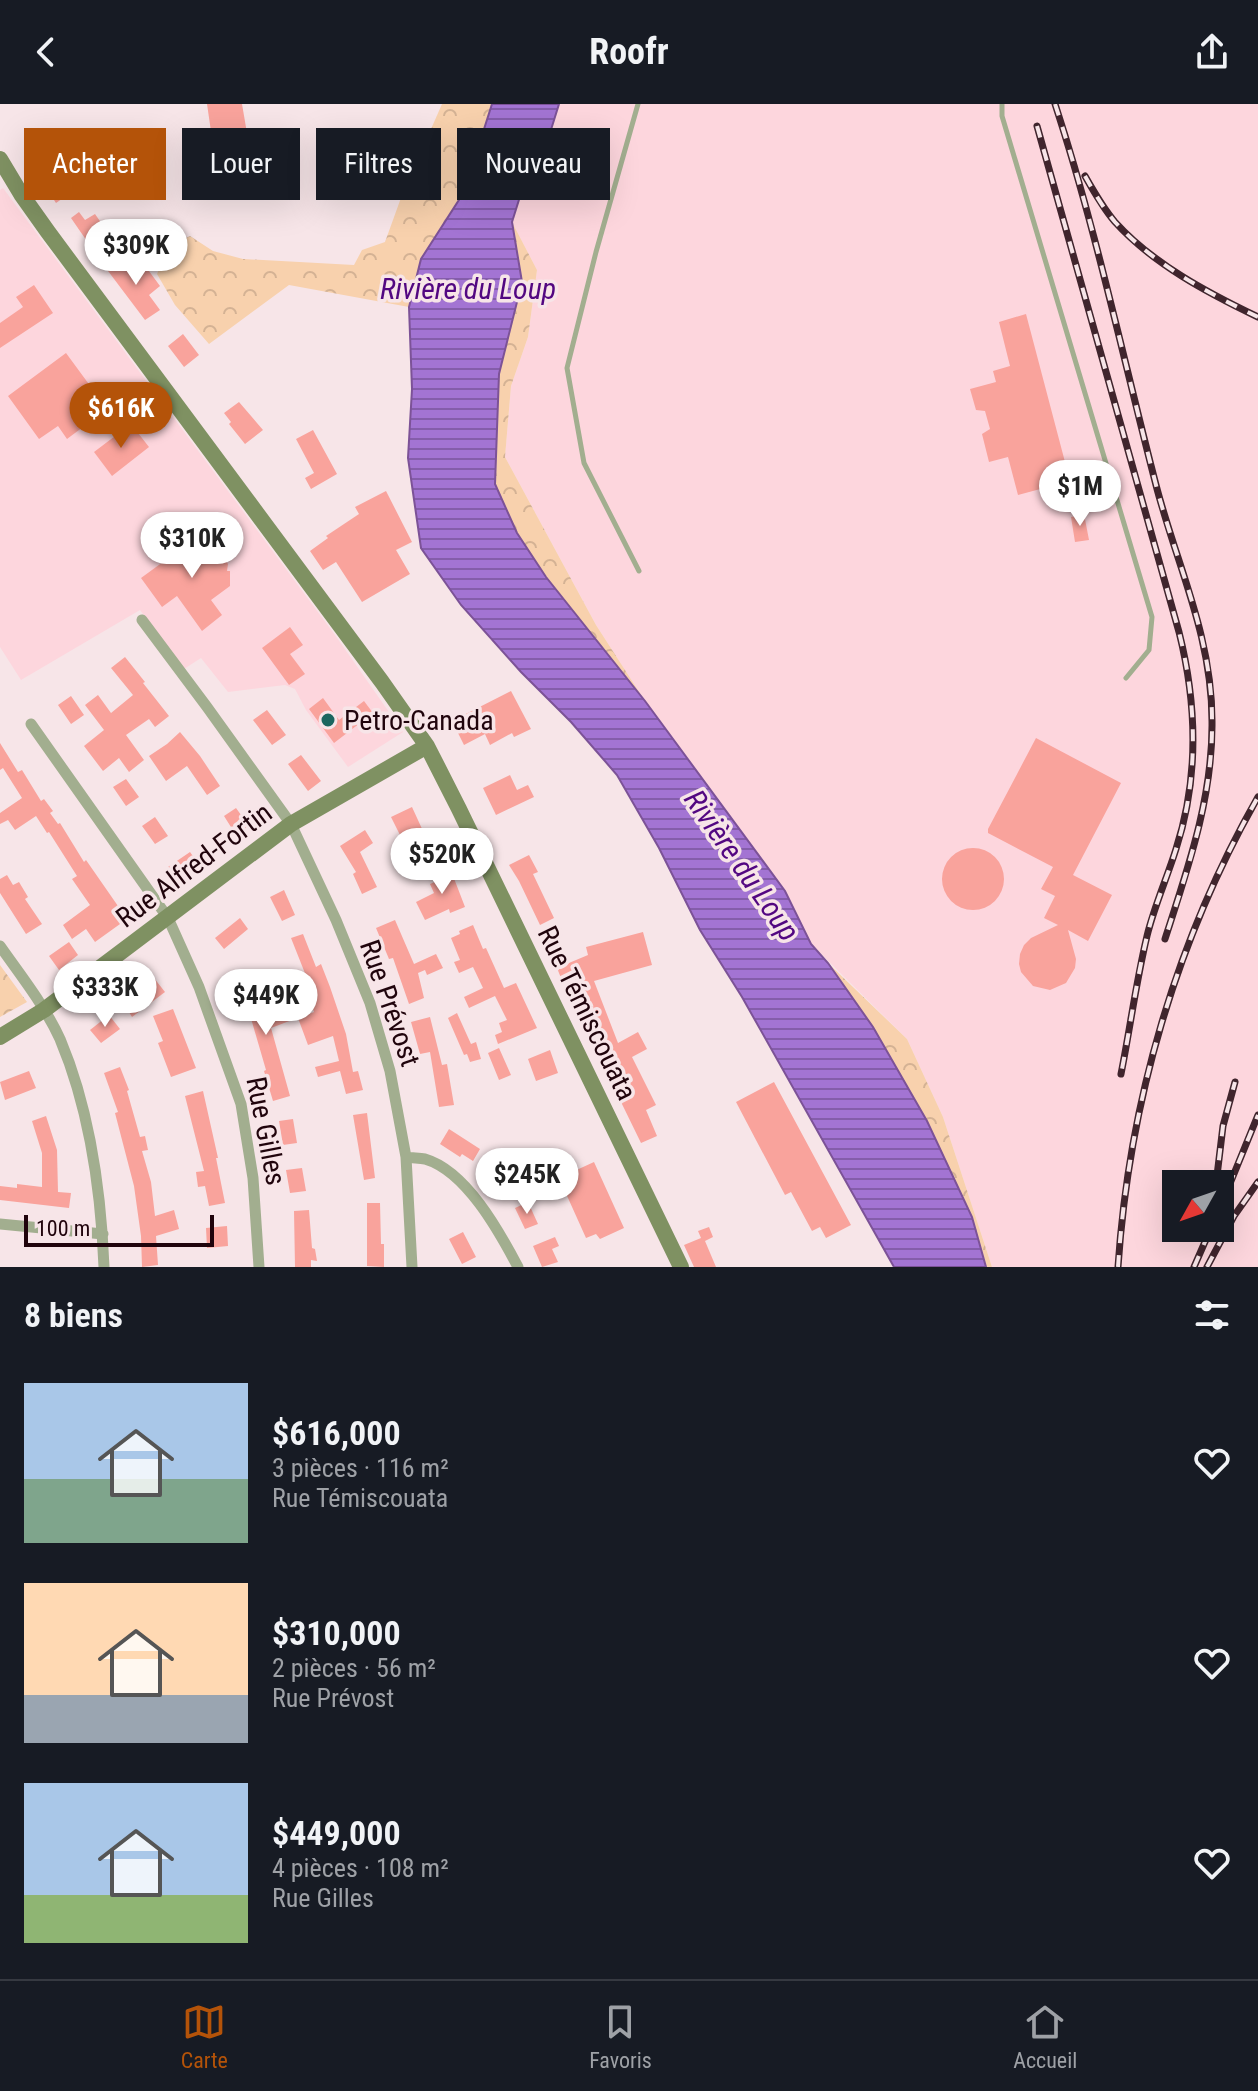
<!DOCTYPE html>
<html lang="fr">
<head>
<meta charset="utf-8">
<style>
	body { margin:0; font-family:"Roboto Condensed",sans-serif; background:#20242c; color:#f1f3f6; height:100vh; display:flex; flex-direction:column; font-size:30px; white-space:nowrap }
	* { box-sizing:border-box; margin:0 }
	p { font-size:26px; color:#9ea1a6 }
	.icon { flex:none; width:44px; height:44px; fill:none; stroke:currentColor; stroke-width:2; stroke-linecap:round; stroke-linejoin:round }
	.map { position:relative; height:1163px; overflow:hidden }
	.panel { display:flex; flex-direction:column; background:#171b24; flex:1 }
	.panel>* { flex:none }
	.guide { position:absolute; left:24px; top:24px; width:800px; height:72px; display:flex; gap:16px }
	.needle { width:52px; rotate:230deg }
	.tools { position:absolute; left:1162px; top:1066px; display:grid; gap:16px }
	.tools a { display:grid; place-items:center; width:72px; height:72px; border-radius:0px; background:#171b24; box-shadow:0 8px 32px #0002; font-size:40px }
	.scale { position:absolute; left:24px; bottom:20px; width:190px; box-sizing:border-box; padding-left:8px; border:4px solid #20040c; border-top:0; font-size:22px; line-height:28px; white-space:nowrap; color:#20040c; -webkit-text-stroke:6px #f7e5e8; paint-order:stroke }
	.price { position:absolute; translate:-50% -68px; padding:0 18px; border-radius:28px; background:#fff; color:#222; font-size:26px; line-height:52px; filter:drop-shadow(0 2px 4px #0008) }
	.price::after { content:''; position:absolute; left:50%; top:48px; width:24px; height:18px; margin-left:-12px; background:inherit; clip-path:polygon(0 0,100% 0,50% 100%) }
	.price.on { background:#b45309; color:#fff }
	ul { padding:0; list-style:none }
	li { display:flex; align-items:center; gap:24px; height:200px; padding:0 24px }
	li span { display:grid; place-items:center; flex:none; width:224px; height:160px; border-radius:0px; color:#555 }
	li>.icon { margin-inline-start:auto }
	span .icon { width:96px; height:96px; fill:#fffc; stroke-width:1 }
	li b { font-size:34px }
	h2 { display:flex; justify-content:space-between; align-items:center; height:96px; padding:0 24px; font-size:34px }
	.chip { padding:0 28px; border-radius:0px; background:#171b24; box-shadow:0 8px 32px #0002; font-size:28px; line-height:72px }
	.chip.on { background:#b45309; color:#fff }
	header { display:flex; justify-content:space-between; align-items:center; height:104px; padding:0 24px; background:#171b24; font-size:36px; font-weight:700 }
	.menu { display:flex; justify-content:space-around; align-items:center; height:112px; border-top:2px solid #363941; background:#171b24; font-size:22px; color:#9ea1a6 }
	.menu a { display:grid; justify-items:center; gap:4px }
	.menu .on { color:#b45309 }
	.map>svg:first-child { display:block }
	.built { fill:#fdd6dd; fill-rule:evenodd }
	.forest { fill:url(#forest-crowns) }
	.water { fill:url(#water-rules); stroke:#7c5297; stroke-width:2 }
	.building { fill:#f9a39c }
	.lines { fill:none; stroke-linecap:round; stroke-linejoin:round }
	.lane { stroke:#a2ae8f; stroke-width:5 }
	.street { stroke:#a2ae8f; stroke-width:11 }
	.secondary { stroke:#7f9162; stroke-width:16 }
	.rail-casing { stroke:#40252d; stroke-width:7 }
	.rail { stroke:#f7e5e8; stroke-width:4; stroke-dasharray:12; stroke-linecap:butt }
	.poi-dot { fill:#1c665f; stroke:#f7e5e8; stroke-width:3 }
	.labels { text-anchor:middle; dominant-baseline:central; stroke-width:7; stroke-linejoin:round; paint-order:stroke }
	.poi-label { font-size:28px; fill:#20040c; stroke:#f7e5e8; text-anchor:start }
	.street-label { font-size:28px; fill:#20040c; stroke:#f7e5e8 }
	.water-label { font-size:30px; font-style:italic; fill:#520781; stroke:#f7e5e8 }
</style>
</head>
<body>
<header><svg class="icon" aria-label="back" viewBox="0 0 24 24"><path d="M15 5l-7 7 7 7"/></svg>Roofr<svg class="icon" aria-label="share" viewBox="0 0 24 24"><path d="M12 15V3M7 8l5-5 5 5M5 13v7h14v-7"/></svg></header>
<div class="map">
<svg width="1258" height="1163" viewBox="0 0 1258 1163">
	<defs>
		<pattern id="forest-crowns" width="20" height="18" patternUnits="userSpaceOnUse" patternTransform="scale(2)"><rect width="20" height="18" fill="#f8d1ad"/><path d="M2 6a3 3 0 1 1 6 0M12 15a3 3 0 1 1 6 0" fill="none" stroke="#d4b294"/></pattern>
		<pattern id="water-rules" width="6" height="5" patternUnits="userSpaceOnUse" patternTransform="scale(2)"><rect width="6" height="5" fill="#a374d3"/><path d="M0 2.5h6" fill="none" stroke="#845daa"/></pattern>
	</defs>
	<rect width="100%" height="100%" fill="#f7e5e8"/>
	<path class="built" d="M559,0H1258V1163H992L943,1013L907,935L811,840L785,787L645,597L596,521L505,353L511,282L528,233L537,166L512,118L523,83L550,29ZM1176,1080H1220V1124H1176Z
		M3,84L335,531L403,628L348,663L306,606L295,585L285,581L228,588L201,554L184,565L140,506L21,576L0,543V86Z"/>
	<path class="forest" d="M442,0H492L464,88L421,155L409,203L289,181L209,240L175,201L157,170L170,142L190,132L213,147L243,155L354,161L362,146L385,138L402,91Z
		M512,118L537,166L528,233L511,282L505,353L596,521L645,597L546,473L517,429L495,380L499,270L522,178Z
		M828,859L907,935L943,1013L992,1163H986L972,1113Z
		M0,861L27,898L0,913Z"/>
	<path class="water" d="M492,0H559L550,29L523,83L512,118L522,178L499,270L495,380L517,429L546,473L645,597L785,787L811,840L828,859L873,923L927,1017L972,1113L986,1163H894L742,893L700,826L659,744L617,671L571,618L521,568L461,501L421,444L408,354L412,285L409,203L421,155L464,88Z"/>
	<path class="building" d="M207,0H242L248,35L213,41Z
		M41,28L50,49L36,55L26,35Z
		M57,52L65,67L67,66L79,83L56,99L44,81L52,76L44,58Z
		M79,108L85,116L95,110L109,130L91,143L71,114Z
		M171,134L184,152L172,161L168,156L155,167L145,154Z
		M120,152L135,172L146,163L160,182L149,191L160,206L145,216L105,163Z
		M34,181L53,209L0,244V219L23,203L16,193Z
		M1026,210L1070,377L1018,391L1008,353L989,358L982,330L990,325L985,307L976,306L970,285L996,278L993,267L1010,262L999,218Z
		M183,230L199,251L184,263L168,242Z
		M66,249L91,283L80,291L95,314L67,335L58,322L39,335L8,292Z
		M239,298L263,326L245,340L229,320L231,318L224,309Z
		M131,320L149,343L112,372L94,348Z
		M313,326L337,370L311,385L305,374L314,369L296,335Z
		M386,387L412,438L396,446L410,470L362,498L336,458L323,466L310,447L328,434L326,432L359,410L355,403Z
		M1084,410L1089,436L1075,438L1071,413Z
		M200,431H205L210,434L228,460L227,467H230V482L211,496L222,511L202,527L177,492L162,503L141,474Z
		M290,523L303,541L290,550L305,570L289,581L262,544Z
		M125,553L145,578L143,579L169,612L155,623L149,615L126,631L144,656L129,668L119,654L103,667L84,642L104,626L85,601L98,591L111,609L133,591L111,564Z
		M511,587L531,625L514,633L512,629L490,641L485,630L464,641L452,617Z
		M71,592L84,611L71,620L58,601Z
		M323,594L339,616L364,597L373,609L334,639L309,605Z
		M267,606L286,631L272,641L253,616Z
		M180,628L200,652L220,682L207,691L187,662L166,677L149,652L167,640Z
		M1036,634L1121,679L1073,771L1112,791L1088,837L1068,826L1076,855L1075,864L1066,879L1050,886L1033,882L1021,868L1019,860L1020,850L1024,841L1031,834L1058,821L1044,814L1055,792L1041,785L1053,763L988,729V725Z
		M0,639L18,668L22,666L41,697L44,695L53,707L50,709L58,720L60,719L84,758L86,756L127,815L95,838L86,825L72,835L63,821L90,801L72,775L77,772L49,728L47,729L36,712L15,726L8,716L0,720V709L22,694L3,664L0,666Z
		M301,651L321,677L308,687L288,660Z
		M510,671L517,686L528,681L534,693L496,711L483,684Z
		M126,675L139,693L126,702L113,683Z
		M412,703L423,727L403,737L391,713Z
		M236,704L249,722L236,731L224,712Z
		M155,713L168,732L155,740L142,722Z
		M365,726L373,739L360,748L377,783L362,790L353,770L356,768L340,742Z
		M942 775a31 31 0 1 1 62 0a31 31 0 1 1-62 0Z
		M190,748L200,762L179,777L168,763Z
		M529,751L538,768L533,770L554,814L540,821L519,777L509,761Z
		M450,764L465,803L450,809L449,805L425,816L416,798L434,789L430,780L437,777L434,771Z
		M7,771L13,781L19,778L28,793L25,795L42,820L26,830L0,789V775Z
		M284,786L295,811L282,817L270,793Z
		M240,814L248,825L224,845L215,834Z
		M395,816L414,860L436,850L443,864L427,871L425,866L418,869L424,894L409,900L393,854L389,855L376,824Z
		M473,821L483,845L486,844L504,884L516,879L537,924L498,940L495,931L502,928L499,919L507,916L495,892L469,904L464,893L483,884L473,863L459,869L454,858L460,856L451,834L460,830L459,827Z
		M643,828L652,861L594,877L618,939L638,928L647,945L632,953L656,1001L646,1006L657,1032L641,1039L621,998L634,991L602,931L598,933L575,874L563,879L557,864L588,851L586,843Z
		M303,830L316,863L321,860L330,883L346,930L353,968L358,967L363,986L346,990L340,967L318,973L315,963L339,957L333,932L308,941L298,914L314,908L311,899L316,897L291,834Z
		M69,838L78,851L59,866L49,852Z
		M254,871L265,914L289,906L292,916L271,924L290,992L273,997L264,967L266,966L250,911L248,912L239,874Z
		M154,874L165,888L132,913L124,900L139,891L137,888Z
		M173,905L196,964L171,973L158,939L163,937L153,912Z
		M457,909L471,940L476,938L481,955L470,958L467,950L464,951L448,914Z
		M109,911L120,925L101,939L90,926Z
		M430,913L442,961L447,960L454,1001L439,1003L430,948L420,950L411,918Z
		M499,944L511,971L499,976L488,949Z
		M550,946L558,969L536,977L528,955Z
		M120,963L129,986L127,987L140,1033L145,1032L148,1046L142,1047L151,1078L155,1112L174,1106L179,1125L156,1132L158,1161L142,1163L141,1132L134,1082L115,1009L118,1008L104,969Z
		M29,967L36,984L5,996L0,978Z
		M774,978L851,1121L826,1134L820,1123L812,1127L791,1088L785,1091L736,998Z
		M203,987L218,1054H216L225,1099L209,1102L205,1082L198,1083L196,1068L204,1067L185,992Z
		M367,1009L375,1074L364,1076L353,1011Z
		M46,1012L57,1046L58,1088L71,1089L69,1104L0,1096V1082L17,1084V1080L42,1083V1049L32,1017Z
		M293,1015L297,1039L283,1041L279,1017Z
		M449,1025L480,1045L473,1057L462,1050L460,1053L440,1040Z
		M497,1056L508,1063L521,1077L511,1087L489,1064Z
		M594,1058L624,1124L600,1135L596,1130L586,1134L559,1074Z
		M302,1064L306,1087L290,1089L286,1066Z
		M528,1098L538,1120L525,1125L515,1104Z
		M367,1099H380L381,1140H384V1163L367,1162Z
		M309,1106L312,1144L315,1145L317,1157L311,1156V1163H295L294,1107Z
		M227,1122L228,1142L207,1144L206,1124Z
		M709,1123L713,1133L705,1137L716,1163H694L684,1141L701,1134L698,1127Z
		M463,1128L476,1153L462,1160L449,1135Z
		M555,1133L559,1142L552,1145L558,1158L542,1163L533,1142Z"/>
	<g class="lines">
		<path class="lane" d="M638,0L596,148L567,264L584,359L639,467
			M1002,0V12L1152,513L1149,546L1126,574"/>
		<path class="street" d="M142,516L207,603L291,720L336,816L370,899L390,967L406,1053L412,1163
			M31,620L168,814L199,883L241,1000L253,1074L259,1163
			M0,842C21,872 45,902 60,935C90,1006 101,1087 104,1163
			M406,1053C412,1054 419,1054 425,1055C466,1067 499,1127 518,1163
			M0,1120L103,1130"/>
		<path class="secondary" d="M0,55L21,90L48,128L382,578L427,642L459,705L681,1163
			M0,933L44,906L291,720L427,642"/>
		<defs>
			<path id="rail" d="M1055,0C1096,125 1123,254 1156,381C1177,462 1212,531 1212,617C1213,693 1188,764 1165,835
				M1037,22L1179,528C1197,600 1199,674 1176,745C1167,774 1154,803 1147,832C1136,878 1130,925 1121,970
				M1085,72C1094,88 1103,104 1115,118C1153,160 1208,189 1258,213
				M1216,1080L1223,1022L1235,978
				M1220,1104L1258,1011
				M1118,1163C1129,998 1176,837 1258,693
				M1194,1163L1211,1124
				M1207,1163L1234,1112L1258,1078"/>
		</defs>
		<use href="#rail" class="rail-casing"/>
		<use href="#rail" class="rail"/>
	</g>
	<circle class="poi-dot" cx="328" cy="616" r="8"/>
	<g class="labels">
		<g class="poi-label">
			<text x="344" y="616">Petro-Canada</text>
		</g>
		<g class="street-label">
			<text transform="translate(194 761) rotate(-37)">Rue Alfred-Fortin</text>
			<text transform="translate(390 899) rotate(71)">Rue Prévost</text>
			<text transform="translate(587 909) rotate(64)">Rue Témiscouata</text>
			<text transform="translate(266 1027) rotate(79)">Rue Gilles</text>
		</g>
		<g class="water-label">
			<text x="468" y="184">Rivière du Loup</text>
			<text transform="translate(742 761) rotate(55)">Rivière du Loup</text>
		</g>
	</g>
</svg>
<div class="tools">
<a><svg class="needle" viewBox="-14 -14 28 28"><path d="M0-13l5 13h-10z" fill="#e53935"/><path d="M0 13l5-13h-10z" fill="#9ea1a6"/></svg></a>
</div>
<div class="scale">100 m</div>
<b class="price" style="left:136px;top:183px">$309K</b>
<b class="price on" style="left:121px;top:346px">$616K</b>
<b class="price" style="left:1080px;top:424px">$1M</b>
<b class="price" style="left:192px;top:476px">$310K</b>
<b class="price" style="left:442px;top:792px">$520K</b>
<b class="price" style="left:105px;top:925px">$333K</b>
<b class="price" style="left:266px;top:933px">$449K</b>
<b class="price" style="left:527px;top:1112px">$245K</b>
<div class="guide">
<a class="chip on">Acheter</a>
<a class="chip">Louer</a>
<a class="chip">Filtres</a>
<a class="chip">Nouveau</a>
</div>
</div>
<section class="panel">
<h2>8 biens<svg class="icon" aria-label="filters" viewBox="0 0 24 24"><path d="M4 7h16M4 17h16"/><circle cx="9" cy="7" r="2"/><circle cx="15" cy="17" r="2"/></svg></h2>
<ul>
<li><span style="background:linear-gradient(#a9c7e8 60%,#7fa58c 0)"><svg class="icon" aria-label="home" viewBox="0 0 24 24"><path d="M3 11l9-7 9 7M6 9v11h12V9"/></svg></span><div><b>$616,000</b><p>3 pièces · 116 m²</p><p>Rue Témiscouata</p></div><svg class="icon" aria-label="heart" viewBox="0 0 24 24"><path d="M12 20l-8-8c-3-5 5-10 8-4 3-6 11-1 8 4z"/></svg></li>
<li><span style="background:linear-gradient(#ffd9b3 70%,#9aa5b1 0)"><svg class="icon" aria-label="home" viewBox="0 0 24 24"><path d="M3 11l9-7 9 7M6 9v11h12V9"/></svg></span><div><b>$310,000</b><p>2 pièces · 56 m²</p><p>Rue Prévost</p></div><svg class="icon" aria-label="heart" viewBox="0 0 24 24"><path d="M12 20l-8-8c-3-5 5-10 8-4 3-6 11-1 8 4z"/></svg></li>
<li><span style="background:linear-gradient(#a9c7e8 70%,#8fb573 0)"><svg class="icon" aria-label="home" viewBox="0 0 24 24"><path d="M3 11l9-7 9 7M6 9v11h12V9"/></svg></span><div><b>$449,000</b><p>4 pièces · 108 m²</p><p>Rue Gilles</p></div><svg class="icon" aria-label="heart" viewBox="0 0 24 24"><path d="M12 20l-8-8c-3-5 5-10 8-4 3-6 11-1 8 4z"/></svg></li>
</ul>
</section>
<nav class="menu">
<a class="on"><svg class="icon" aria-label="map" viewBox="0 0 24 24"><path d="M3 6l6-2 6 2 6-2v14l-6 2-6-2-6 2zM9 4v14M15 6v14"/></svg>Carte</a>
<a><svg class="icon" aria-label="saved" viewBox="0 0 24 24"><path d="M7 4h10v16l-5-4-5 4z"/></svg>Favoris</a>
<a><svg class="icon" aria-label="home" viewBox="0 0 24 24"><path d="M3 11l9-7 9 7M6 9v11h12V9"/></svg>Accueil</a>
</nav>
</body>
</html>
